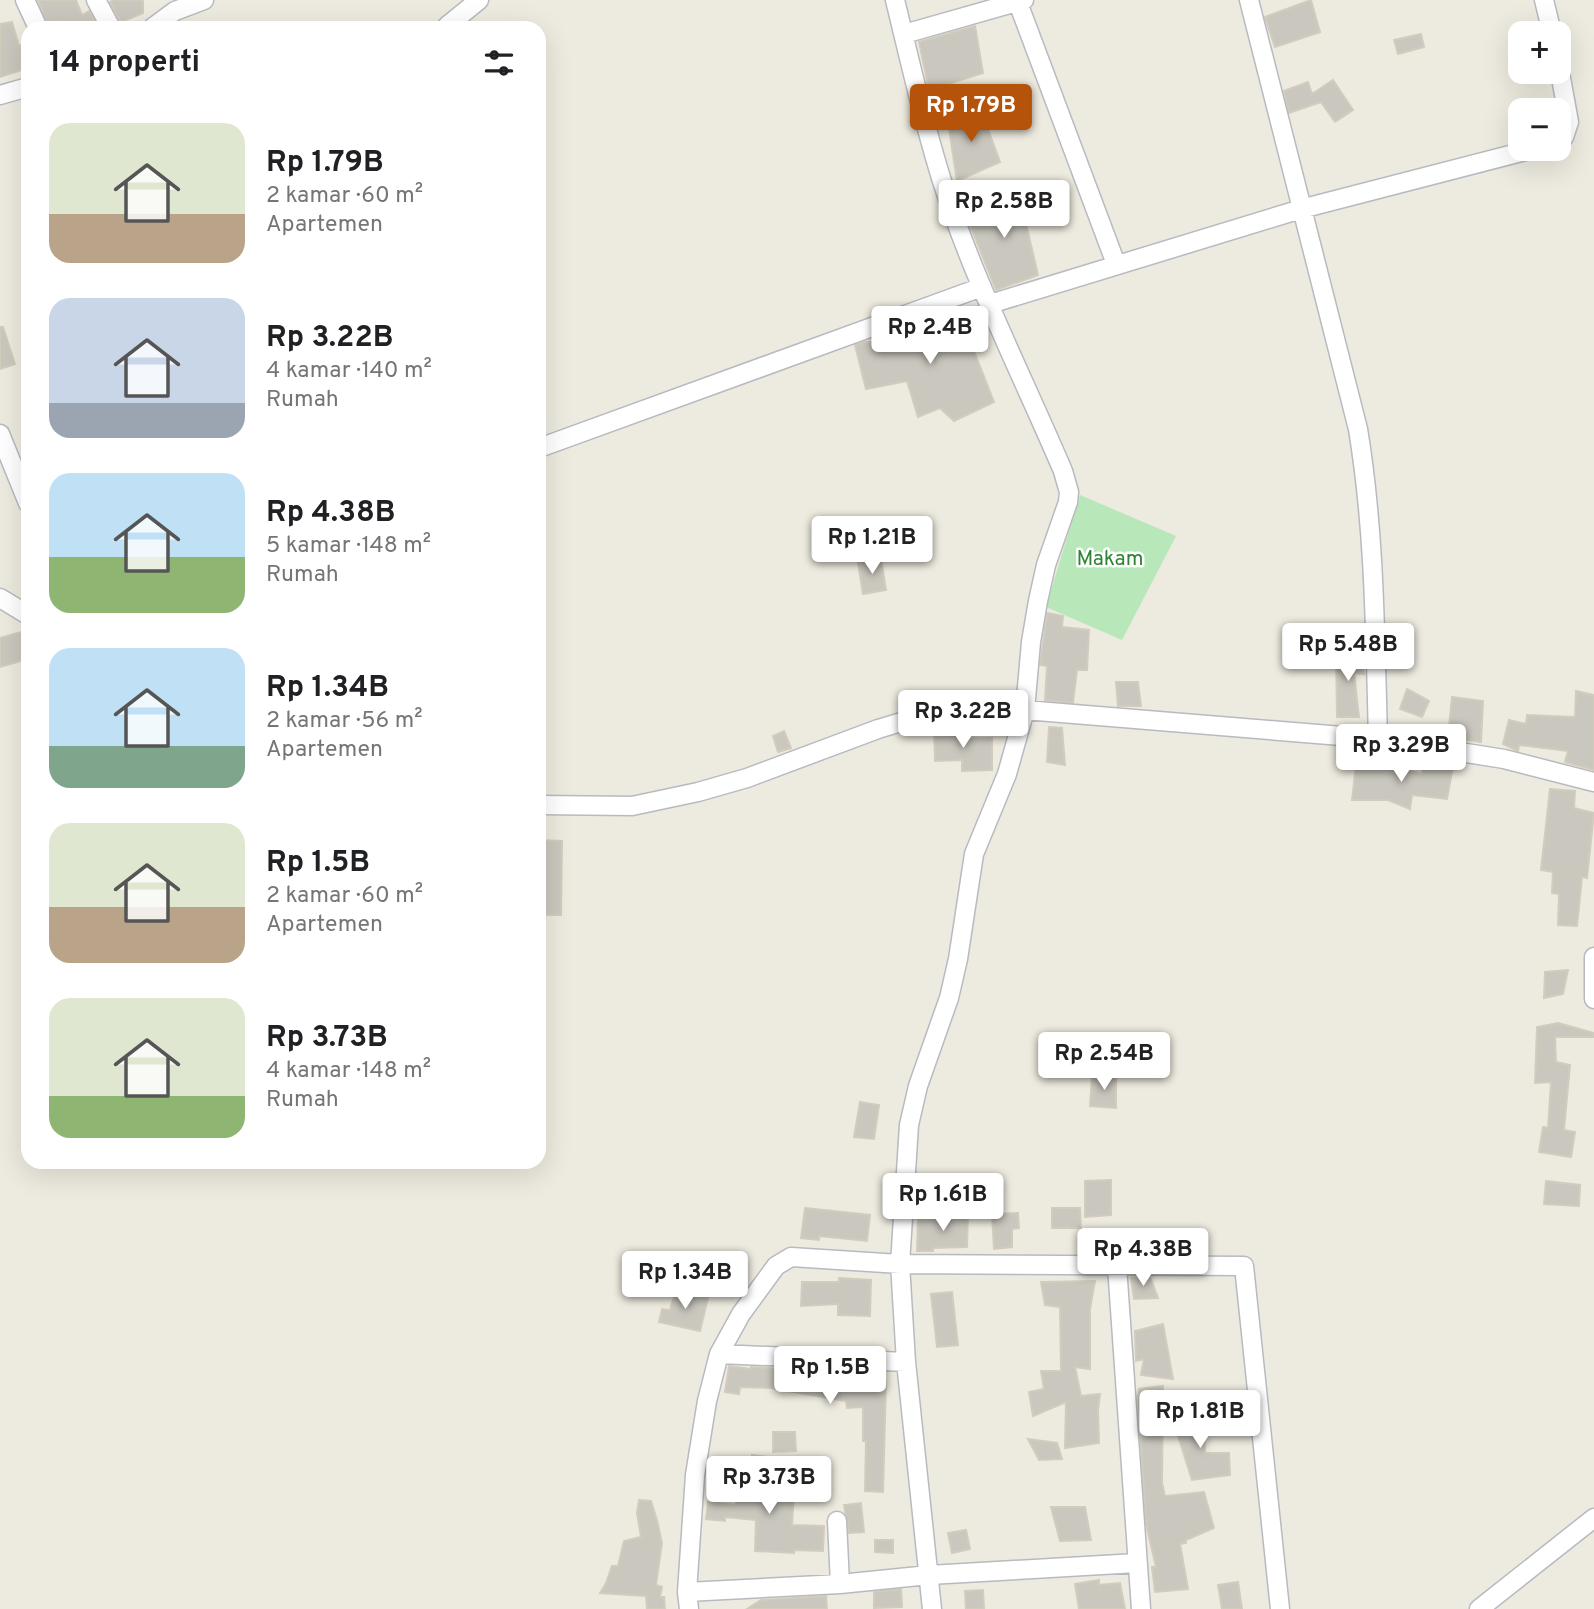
<!DOCTYPE html>
<html lang="id">
<head>
<meta charset="utf-8">
<style>
	body { margin:0; font-family:Overpass,sans-serif; background:#f2f2f2; color:#202124; height:100vh; display:flex; flex-direction:column; font-size:26px; white-space:nowrap }
	* { box-sizing:border-box; margin:0 }
	p { font-size:23px; color:#757577 }
	.icon { flex:none; width:38px; height:38px; fill:none; stroke:currentColor; stroke-width:2; stroke-linecap:round; stroke-linejoin:round }
	.map { position:relative; flex:1; overflow:hidden }
	.panel { position:absolute; left:21px; top:21px; width:525px; height:1148px; display:flex; flex-direction:column; background:#fff; border-radius:21px; box-shadow:0 7px 28px #0002 }
	.panel>* { flex:none }
	.fabs { position:absolute; left:1508px; top:21px; display:grid; gap:14px }
	.fabs a { display:grid; place-items:center; width:63px; height:63px; border-radius:14px; background:#fff; box-shadow:0 7px 28px #0002; font-size:35px }
	.price { position:absolute; translate:-50% -60px; padding:0 16px; border-radius:7px; background:#fff; color:#222; font-size:23px; line-height:46px; filter:drop-shadow(0 2px 4px #0008) }
	.price::after { content:''; position:absolute; left:50%; top:42px; width:21px; height:16px; margin-left:-10px; background:inherit; clip-path:polygon(0 0,100% 0,50% 100%) }
	.price.active { background:#b45309; color:#fff }
	ul { padding:0; list-style:none }
	li { display:flex; align-items:center; gap:21px; height:175px; padding:0 28px }
	li span { display:grid; place-items:center; flex:none; width:196px; height:140px; border-radius:21px; color:#555 }
	li>.icon { margin-inline-start:auto }
	span .icon { width:84px; height:84px; fill:#fffc; stroke-width:1 }
	li b { font-size:30px }
	h2 { display:flex; justify-content:space-between; align-items:center; height:84px; padding:0 28px; font-size:30px }
	.map>svg:first-child { display:block }
	.green { fill:#b8e8ba }
	.building { fill:#cac7be; stroke:#d2ccbd; stroke-width:2 }
	.lines { fill:none; stroke-linecap:round; stroke-linejoin:round }
	.street-casing { stroke:#b7bac0; stroke-width:21 }
	.street { stroke:#fff; stroke-width:18 }
	.labels { text-anchor:middle; dominant-baseline:central; stroke-width:5; stroke-linejoin:round; paint-order:stroke }
	.park-label { font-size:21px; fill:#2d8534; stroke:#fff }
</style>
</head>
<body>
<div class="map">
<svg width="1594" height="1609" viewBox="0 0 1594 1609">
	<rect width="100%" height="100%" fill="#edeadf"/>
	<path class="green" d="M1080,495L1176,536L1122,640L1046,607Z"/>
	<path class="building" d="M38,0H76L82,15L89,11L98,27L49,28Z
		M113,0H143V13L121,22L110,2Z
		M1311,0L1320,32L1275,47L1265,17Z
		M12,22L19,46L24,43L28,58V68L0,77V24Z
		M975,26L983,73L929,90L919,42Z
		M1421,34L1424,47L1398,54L1394,40Z
		M1333,80L1353,110L1335,122L1321,102L1289,113L1284,91L1308,82L1312,94Z
		M981,110L1000,162L957,181L947,115Z
		M1018,189L1038,275L996,290L966,215Z
		M957,308L994,402L954,421L940,408L918,417L907,381L866,389L855,345L864,342H894L891,332Z
		M0,327H3L15,364L0,369Z
		M881,559L886,590L863,594L858,563Z
		M1047,613L1063,616L1062,627L1089,630L1087,670H1077L1073,703L1045,700L1047,666L1040,665Z
		M28,630V659L0,667V638Z
		M1336,651L1360,652L1364,674L1354,673L1359,717H1337Z
		M1116,682H1138L1141,706H1118Z
		M1407,689L1429,701L1422,717L1400,709Z
		M1576,691L1594,695V770L1565,762L1568,751L1519,745L1518,751L1503,744L1509,720L1526,724L1527,715L1575,717Z
		M1452,697L1483,701L1481,742L1448,737Z
		M958,727V739L992,738V770L962,771V760L935,761L934,728Z
		M1049,727L1062,728L1065,765L1047,762Z
		M784,731L791,748L778,752L773,736Z
		M1356,765L1402,769L1422,774L1424,765L1453,767L1447,799L1412,795L1410,809L1388,800H1352Z
		M1550,789L1575,791L1574,808L1594,813L1587,878L1582,877L1577,926L1558,925L1559,894L1552,893L1553,872L1541,870Z
		M540,840L562,841L561,915H539Z
		M1568,970L1563,994L1544,998L1545,972Z
		M1558,1023L1594,1033V1037H1555L1556,1062L1570,1065L1564,1130L1575,1132L1571,1157L1539,1152L1543,1127L1548,1128L1551,1082L1535,1083L1537,1027Z
		M1092,1077H1116V1108L1090,1106Z
		M860,1102L879,1105L874,1139L854,1137Z
		M1111,1180V1215L1085,1217V1181Z
		M1546,1181L1580,1185L1579,1206L1544,1204Z
		M805,1208L870,1215L867,1241L819,1236V1240L801,1238Z
		M1052,1208H1080L1081,1228H1052Z
		M1018,1213L1019,1228L1012,1229V1247L994,1249L992,1214Z
		M968,1215L967,1247L933,1248V1251H917L918,1220Z
		M1150,1277L1158,1298L1134,1299L1131,1278Z
		M839,1278L871,1280L870,1316L838,1315V1304L801,1306L802,1282H839Z
		M1095,1281L1090,1309V1369L1075,1367L1081,1396L1100,1394L1098,1411L1099,1443L1065,1448L1066,1402L1033,1416L1029,1392L1044,1389L1041,1371H1061L1060,1307L1045,1305L1041,1282Z
		M676,1290L708,1298L700,1331L659,1322L662,1309L670,1310Z
		M952,1292L958,1345L937,1347L931,1294Z
		M1163,1324L1173,1379L1141,1375L1144,1359L1136,1361L1135,1331Z
		M729,1366L751,1369V1367L769,1368L818,1378L820,1370L840,1374L839,1384L886,1382L883,1492L865,1491L866,1441H863V1407L847,1408L846,1401L771,1388L740,1387L739,1394L725,1392Z
		M1163,1386L1162,1483L1165,1496L1204,1492L1214,1528L1186,1540V1543L1180,1544L1188,1589L1155,1592L1152,1567H1156L1146,1524L1138,1396L1139,1389Z
		M1203,1415L1205,1453H1229L1230,1475L1192,1480L1173,1420Z
		M773,1432H795L796,1451L773,1452Z
		M1028,1439L1057,1443L1062,1459L1039,1460Z
		M752,1455L768,1457L764,1492L794,1494L792,1525L824,1526L823,1551L794,1550V1553L755,1551L756,1520L725,1517V1521L706,1519L708,1502L736,1505L737,1496H747Z
		M639,1500L651,1501L657,1520L662,1543L656,1585L662,1587L660,1597H664L665,1609H647L646,1596L600,1593L606,1583L612,1566H618L624,1541L641,1537L637,1513Z
		M861,1503L864,1532L849,1533L844,1505Z
		M1051,1507H1085L1091,1540L1060,1541Z
		M966,1530L970,1549L952,1553L948,1533Z
		M875,1540H893V1553L875,1552Z
		M1099,1580V1585L1120,1583L1125,1609H1079L1075,1584Z
		M1238,1582L1242,1609H1222L1218,1585Z
		M901,1589L902,1607L874,1608V1592Z
		M983,1590L984,1609H966L965,1591Z
		M826,1596L827,1609H747L761,1600Z"/>
	<g class="lines">
		<defs>
			<path id="street" d="M25,0L38,28
				M96,0L111,28
				M895,0C910,61 923,121 942,181C974,281 1022,375 1063,471L1069,492L1068,502L1046,565L1038,601L1031,642L1025,710L1007,774L974,854L958,959L949,998L918,1086L909,1125L900,1264L906,1362L932,1609
				M1017,0L1116,264
				M1249,0L1358,429C1375,532 1375,635 1378,739
				M1544,0L1552,33
				M447,26L479,0
				M152,28L175,11L204,0
				M904,34L1024,0
				M1559,67L1569,122L1564,137L1559,139
				M0,95L28,87
				M990,304L1301,209L1533,149
				M0,434L28,503
				M539,448L982,287
				M0,598L28,615
				M539,805L632,806L698,792L747,778L878,729L918,717L976,709L1025,710L1378,739L1504,759L1594,782
				M1594,957V999
				M1117,1266L1141,1609
				M719,1354L906,1362
				M837,1521L840,1584
				M687,1592L840,1584L929,1575L1137,1563
				M689,1609L687,1592L695,1475L707,1401L719,1354L741,1314L776,1266L791,1257L900,1264L1244,1266L1280,1609
				M1479,1609L1594,1518"/>
		</defs>
		<use href="#street" class="street-casing"/>
		<use href="#street" class="street"/>
	</g>
	<g class="labels">
		<g class="park-label">
			<text x="1110" y="559">Makam</text>
		</g>
	</g>
</svg>
<div class="fabs">
<a>+</a>
<a>−</a>
</div>
<b class="price active" style="left:971px;top:144px">Rp 1.79B</b>
<b class="price" style="left:1004px;top:240px">Rp 2.58B</b>
<b class="price" style="left:930px;top:366px">Rp 2.4B</b>
<b class="price" style="left:872px;top:576px">Rp 1.21B</b>
<b class="price" style="left:1348px;top:683px">Rp 5.48B</b>
<b class="price" style="left:963px;top:750px">Rp 3.22B</b>
<b class="price" style="left:1401px;top:784px">Rp 3.29B</b>
<b class="price" style="left:1104px;top:1092px">Rp 2.54B</b>
<b class="price" style="left:943px;top:1233px">Rp 1.61B</b>
<b class="price" style="left:1143px;top:1288px">Rp 4.38B</b>
<b class="price" style="left:685px;top:1311px">Rp 1.34B</b>
<b class="price" style="left:830px;top:1406px">Rp 1.5B</b>
<b class="price" style="left:1200px;top:1450px">Rp 1.81B</b>
<b class="price" style="left:769px;top:1516px">Rp 3.73B</b>
<section class="panel">
<h2>14 properti<svg class="icon" aria-label="filters" viewBox="0 0 24 24"><path d="M4 7h16M4 17h16"/><circle cx="9" cy="7" r="2"/><circle cx="15" cy="17" r="2"/></svg></h2>
<ul>
<li><span style="background:linear-gradient(#dfe7d0 65%,#b9a48a 0)"><svg class="icon" aria-label="home" viewBox="0 0 24 24"><path d="M3 11l9-7 9 7M6 9v11h12V9"/></svg></span><div><b>Rp 1.79B</b><p>2 kamar · 60 m²</p><p>Apartemen</p></div></li>
<li><span style="background:linear-gradient(#c9d6e8 75%,#9aa5b1 0)"><svg class="icon" aria-label="home" viewBox="0 0 24 24"><path d="M3 11l9-7 9 7M6 9v11h12V9"/></svg></span><div><b>Rp 3.22B</b><p>4 kamar · 140 m²</p><p>Rumah</p></div></li>
<li><span style="background:linear-gradient(#bfe0f5 60%,#8fb573 0)"><svg class="icon" aria-label="home" viewBox="0 0 24 24"><path d="M3 11l9-7 9 7M6 9v11h12V9"/></svg></span><div><b>Rp 4.38B</b><p>5 kamar · 148 m²</p><p>Rumah</p></div></li>
<li><span style="background:linear-gradient(#bfe0f5 70%,#7fa58c 0)"><svg class="icon" aria-label="home" viewBox="0 0 24 24"><path d="M3 11l9-7 9 7M6 9v11h12V9"/></svg></span><div><b>Rp 1.34B</b><p>2 kamar · 56 m²</p><p>Apartemen</p></div></li>
<li><span style="background:linear-gradient(#dfe7d0 60%,#b9a48a 0)"><svg class="icon" aria-label="home" viewBox="0 0 24 24"><path d="M3 11l9-7 9 7M6 9v11h12V9"/></svg></span><div><b>Rp 1.5B</b><p>2 kamar · 60 m²</p><p>Apartemen</p></div></li>
<li><span style="background:linear-gradient(#dfe7d0 70%,#8fb573 0)"><svg class="icon" aria-label="home" viewBox="0 0 24 24"><path d="M3 11l9-7 9 7M6 9v11h12V9"/></svg></span><div><b>Rp 3.73B</b><p>4 kamar · 148 m²</p><p>Rumah</p></div></li>
</ul>
</section>
</div>
</body>
</html>
